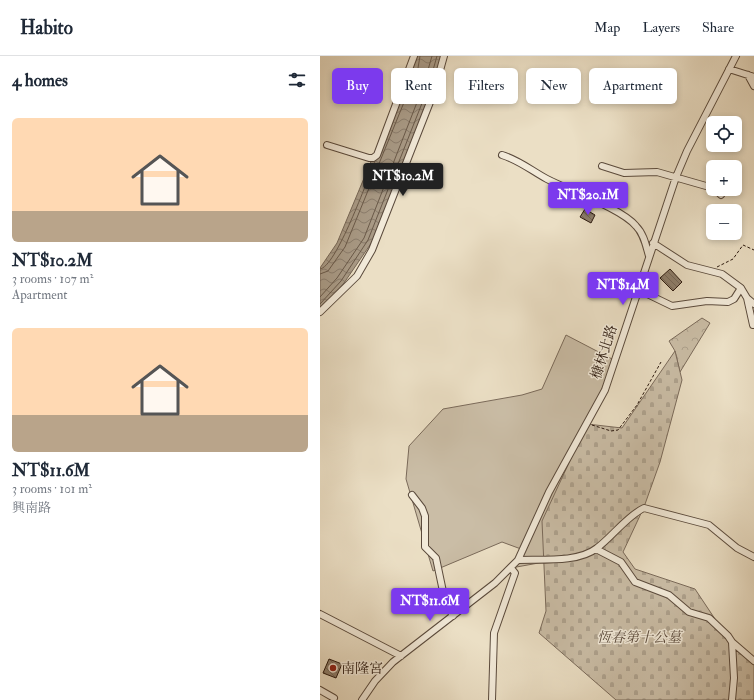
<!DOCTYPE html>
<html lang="en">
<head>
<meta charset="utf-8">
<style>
	body { margin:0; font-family:"IM FELL Double Pica","Noto Serif TC",serif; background:#f2f2f3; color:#1f2937; height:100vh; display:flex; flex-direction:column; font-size:15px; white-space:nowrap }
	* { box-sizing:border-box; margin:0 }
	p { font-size:13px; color:#747a83 }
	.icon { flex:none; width:22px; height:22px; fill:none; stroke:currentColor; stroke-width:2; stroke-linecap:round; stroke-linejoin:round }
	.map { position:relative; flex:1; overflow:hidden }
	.side { display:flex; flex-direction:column; background:#fff; width:320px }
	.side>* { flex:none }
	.hud { position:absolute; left:12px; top:12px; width:362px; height:36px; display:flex; gap:8px }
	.fabs { position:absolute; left:386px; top:60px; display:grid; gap:8px }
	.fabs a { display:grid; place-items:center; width:36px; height:36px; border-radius:6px; background:#fff; box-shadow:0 2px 6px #0003; font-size:20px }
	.price { position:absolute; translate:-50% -34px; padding:0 9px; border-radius:4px; background:#7c3aed; color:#fff; font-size:13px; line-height:26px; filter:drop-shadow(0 1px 2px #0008) }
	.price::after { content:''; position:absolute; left:50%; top:24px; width:12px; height:9px; margin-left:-6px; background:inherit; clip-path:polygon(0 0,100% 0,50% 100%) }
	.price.selected { background:#222; color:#fff }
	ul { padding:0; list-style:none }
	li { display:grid; align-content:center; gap:8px; height:212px; padding:0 12px }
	li span { display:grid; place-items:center; height:124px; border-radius:6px; color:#555 }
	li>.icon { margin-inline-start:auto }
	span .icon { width:72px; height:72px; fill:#fffc; stroke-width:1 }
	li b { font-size:17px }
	h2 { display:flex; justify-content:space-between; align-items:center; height:48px; padding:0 12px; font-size:17px }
	.pill { padding:0 14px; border-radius:6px; background:#fff; box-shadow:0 2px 6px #0003; font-size:14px; line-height:36px }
	.pill.selected { background:#7c3aed; color:#fff }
	header { display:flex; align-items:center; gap:24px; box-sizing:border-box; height:56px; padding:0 20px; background:#fff; border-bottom:1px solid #e0e1e3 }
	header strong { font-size:19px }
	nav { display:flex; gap:22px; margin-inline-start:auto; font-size:14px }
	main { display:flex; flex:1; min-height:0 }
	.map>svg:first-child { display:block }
	.grass { fill:#cabda6; stroke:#7a6a5a }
	.forest { fill:url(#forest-crowns); stroke:#7a6a5a }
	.cemetery { fill:url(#cemetery-stones); stroke:#7a6a5a }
	.water { fill:url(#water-waves); stroke:#766757 }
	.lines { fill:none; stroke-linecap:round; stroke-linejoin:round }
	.shore { stroke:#6a5a4a; stroke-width:1 }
	.building { fill:url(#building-back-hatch); stroke:#2a180e }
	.minor-casing { stroke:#5a4a3c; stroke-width:8 }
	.path { stroke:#2a180e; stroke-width:1; stroke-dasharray:3 2; stroke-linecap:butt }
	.minor { stroke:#f2ead9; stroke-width:6 }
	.poi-dot { fill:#8f2418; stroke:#f2ead9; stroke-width:1.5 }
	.labels { text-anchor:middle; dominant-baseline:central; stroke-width:3; stroke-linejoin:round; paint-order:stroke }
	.street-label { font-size:14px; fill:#2a180e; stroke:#f2ead9 }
	.park-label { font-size:14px; font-style:italic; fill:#5a4a3c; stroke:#f2ead9 }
	.poi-label { font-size:14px; fill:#2a180e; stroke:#f2ead9; text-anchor:start }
</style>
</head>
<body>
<header>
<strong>Habito</strong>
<nav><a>Map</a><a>Layers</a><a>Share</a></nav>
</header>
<main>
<section class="side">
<h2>4 homes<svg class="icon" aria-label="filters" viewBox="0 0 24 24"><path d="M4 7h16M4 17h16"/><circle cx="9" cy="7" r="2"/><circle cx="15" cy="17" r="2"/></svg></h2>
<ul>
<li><span style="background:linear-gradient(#ffd9b3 75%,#b9a48a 0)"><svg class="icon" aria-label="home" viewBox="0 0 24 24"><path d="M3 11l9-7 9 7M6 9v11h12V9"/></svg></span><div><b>NT$10.2M</b><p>3 rooms · 107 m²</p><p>Apartment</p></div></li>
<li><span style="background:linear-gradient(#ffd9b3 70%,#b9a48a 0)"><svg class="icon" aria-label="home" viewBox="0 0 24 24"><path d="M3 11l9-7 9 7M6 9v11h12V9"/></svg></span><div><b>NT$11.6M</b><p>3 rooms · 101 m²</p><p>興南路</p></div></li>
</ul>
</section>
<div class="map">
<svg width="434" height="644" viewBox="0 0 434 644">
	<defs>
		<pattern id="forest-crowns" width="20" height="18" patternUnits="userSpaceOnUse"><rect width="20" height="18" fill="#cabda6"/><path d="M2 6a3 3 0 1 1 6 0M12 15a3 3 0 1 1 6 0" fill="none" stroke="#aea28e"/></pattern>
		<pattern id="cemetery-stones" width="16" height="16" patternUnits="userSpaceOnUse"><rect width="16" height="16" fill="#cabda6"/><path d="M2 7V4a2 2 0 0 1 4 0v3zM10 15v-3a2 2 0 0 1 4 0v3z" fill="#aea28e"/></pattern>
		<pattern id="water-waves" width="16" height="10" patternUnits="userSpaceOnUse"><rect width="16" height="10" fill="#a99b87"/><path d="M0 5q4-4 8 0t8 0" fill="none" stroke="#8a7d6d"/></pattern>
		<pattern id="building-back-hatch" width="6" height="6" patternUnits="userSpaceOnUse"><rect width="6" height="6" fill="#8e7f6d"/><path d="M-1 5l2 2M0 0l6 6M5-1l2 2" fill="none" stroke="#746758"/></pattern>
	</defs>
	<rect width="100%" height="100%" fill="#ebdfc5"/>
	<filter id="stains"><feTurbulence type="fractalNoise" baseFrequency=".005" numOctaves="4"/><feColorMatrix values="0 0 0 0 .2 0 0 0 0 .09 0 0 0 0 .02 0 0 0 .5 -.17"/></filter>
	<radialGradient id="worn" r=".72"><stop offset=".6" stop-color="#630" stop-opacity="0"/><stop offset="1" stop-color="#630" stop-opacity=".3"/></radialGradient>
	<path class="grass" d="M246,279L294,304L267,368L224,506L191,512L201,493L182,486L113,515L86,423L89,390L123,353L202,339L222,333Z"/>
	<path class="forest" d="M382,262L390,267L360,316L355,295L349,285Z"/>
	<path class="cemetery" d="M355,295L362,324L340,406L324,451L303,496L315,513L375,533L411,587L434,606V644H296L219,577L226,555L222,465L267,368L302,372Z"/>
	<path class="water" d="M91,0H121L112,34L52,186L24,227L0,253V212L17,187L57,91Z"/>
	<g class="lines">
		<path class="shore" d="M0,213C16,212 48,122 55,105
			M0,218L8,215L25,191L98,12L100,0
			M0,241L17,222L44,182L103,31L112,0
			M0,248L21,225L48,184L108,32L117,0"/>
	</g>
	<path class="building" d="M265,153L275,159L271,167L260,161Z
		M350,213L362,226L353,235L340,222Z
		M9,603L22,608L16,622L3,617Z"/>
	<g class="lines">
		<defs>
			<path id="minor" d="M409,13L434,21
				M428,19L434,30
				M7,89L49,102H53L57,99L94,0
				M182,99C199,104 212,115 227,123C250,135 301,152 316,170C324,178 326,190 329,200
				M282,110L304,117L337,116L393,132
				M395,133L401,139
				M333,187L367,209L402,218L421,232L427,242L434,248
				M317,233L352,250L387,245L408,246L414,243L421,232
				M427,242L433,269
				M0,256L37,220L52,194L114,36L124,0
				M92,439L102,452L105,460V491L116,502L125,545L133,560
				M276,493L301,506L315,526L349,539L369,556L389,562L408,580L412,586L414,622L412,644
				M198,504C221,503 258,507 277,492C292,481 307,460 324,452L389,469L417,492L434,501
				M0,558L81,600
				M412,586L434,605
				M0,634L14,642
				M42,644L55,625L73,606L175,527L198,504L229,436L285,334L356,121L367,95L416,0
				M172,644L174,577L195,517L191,512"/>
		</defs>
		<use href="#minor" class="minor-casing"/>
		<path class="path" d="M397,211L413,203L423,189L434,194
			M272,369L291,375L298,374L317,349L341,306"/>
		<use href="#minor" class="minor"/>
	</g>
	<circle class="poi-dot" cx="13" cy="612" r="4"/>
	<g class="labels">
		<g class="street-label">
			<text transform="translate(284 296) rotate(-72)">槺林北路</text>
		</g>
		<g class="park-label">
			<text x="319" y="581">恆春第十公墓</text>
		</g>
		<g class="poi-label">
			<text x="21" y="612">南隆宮</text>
		</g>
	</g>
	<rect width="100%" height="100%" filter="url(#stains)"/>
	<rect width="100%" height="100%" fill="url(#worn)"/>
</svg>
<div class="fabs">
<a><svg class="icon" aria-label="locate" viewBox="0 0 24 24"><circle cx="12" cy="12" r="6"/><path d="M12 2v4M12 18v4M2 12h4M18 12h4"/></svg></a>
<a>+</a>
<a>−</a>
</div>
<b class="price selected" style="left:83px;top:141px">NT$10.2M</b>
<b class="price" style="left:268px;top:160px">NT$20.1M</b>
<b class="price" style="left:303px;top:250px">NT$14M</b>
<b class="price" style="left:110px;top:566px">NT$11.6M</b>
<div class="hud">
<a class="pill selected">Buy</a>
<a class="pill">Rent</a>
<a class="pill">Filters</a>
<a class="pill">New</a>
<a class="pill">Apartment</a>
</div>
</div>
</main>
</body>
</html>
